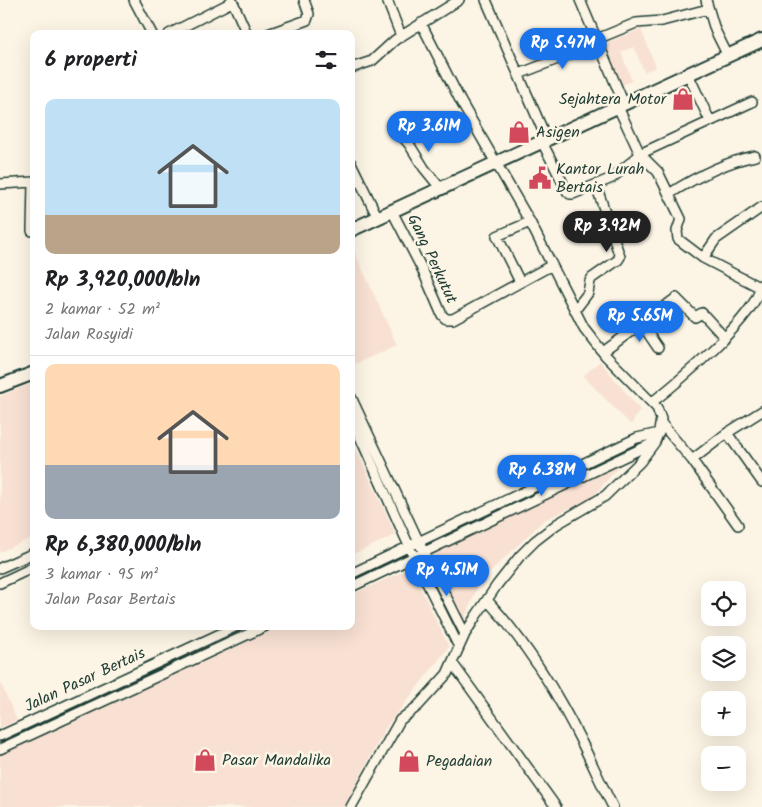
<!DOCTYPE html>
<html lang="id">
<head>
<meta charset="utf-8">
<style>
	body { margin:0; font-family:Kalam,sans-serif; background:#f6f6f6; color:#202124; height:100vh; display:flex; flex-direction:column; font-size:19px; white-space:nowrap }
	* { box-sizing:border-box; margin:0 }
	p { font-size:16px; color:#757577 }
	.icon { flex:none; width:28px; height:28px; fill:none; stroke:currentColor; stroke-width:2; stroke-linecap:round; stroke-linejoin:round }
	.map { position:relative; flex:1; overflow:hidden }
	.sheet { position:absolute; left:30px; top:30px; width:325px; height:600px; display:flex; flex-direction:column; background:#fff; border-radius:10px; box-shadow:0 5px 20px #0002 }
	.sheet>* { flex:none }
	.controls { position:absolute; left:701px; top:581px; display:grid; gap:10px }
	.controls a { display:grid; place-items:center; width:45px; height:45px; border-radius:10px; background:#fff; box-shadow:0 5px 20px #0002; font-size:25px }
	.price { position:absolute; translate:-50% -42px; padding:0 11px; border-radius:18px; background:#1a73e8; color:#fff; font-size:16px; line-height:32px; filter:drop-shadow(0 1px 2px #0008) }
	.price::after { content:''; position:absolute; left:50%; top:30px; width:15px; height:11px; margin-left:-8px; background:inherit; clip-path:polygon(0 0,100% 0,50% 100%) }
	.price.on { background:#222; color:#fff }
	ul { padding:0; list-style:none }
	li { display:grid; align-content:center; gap:10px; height:265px; padding:0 15px }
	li+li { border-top:1px solid #e0e0e0 }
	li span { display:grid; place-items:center; height:155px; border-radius:10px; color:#555 }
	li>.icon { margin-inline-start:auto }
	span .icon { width:90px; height:90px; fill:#fffc; stroke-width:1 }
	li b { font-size:21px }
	h2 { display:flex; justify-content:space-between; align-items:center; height:60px; padding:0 15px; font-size:21px }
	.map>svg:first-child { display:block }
	.built { fill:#f8e1d3 }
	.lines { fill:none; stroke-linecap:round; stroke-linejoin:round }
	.minor-casing { stroke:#1f3d34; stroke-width:12 }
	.highway-casing { stroke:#1f3d34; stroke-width:16 }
	.minor { stroke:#fcf5e5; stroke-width:9 }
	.highway { stroke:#fcf5e5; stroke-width:12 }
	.labels { text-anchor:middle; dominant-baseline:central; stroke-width:5; stroke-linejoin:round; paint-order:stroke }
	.poi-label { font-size:16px; fill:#1f3d34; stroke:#fcf5e5; text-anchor:start }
	.street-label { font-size:16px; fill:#1f3d34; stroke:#fcf5e5 }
</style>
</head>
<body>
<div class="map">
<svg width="762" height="807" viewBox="0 0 762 807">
	<rect width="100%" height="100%" fill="#fcf5e5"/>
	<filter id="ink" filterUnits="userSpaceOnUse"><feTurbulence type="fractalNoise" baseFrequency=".02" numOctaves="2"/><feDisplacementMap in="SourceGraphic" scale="10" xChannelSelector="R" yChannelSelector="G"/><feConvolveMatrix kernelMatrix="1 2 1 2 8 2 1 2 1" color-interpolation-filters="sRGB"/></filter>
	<g filter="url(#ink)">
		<path class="built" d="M641,29L656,67L644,72L634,47L621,52L632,81L620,86L603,44Z
			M351,244L397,345L351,366Z
			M600,361L640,410L631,425L583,376Z
			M34,383V537L0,552V396Z
			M351,438L396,535L351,555Z
			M627,457L591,499L544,520L480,582L464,620L434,554Z
			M411,568L449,647L387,726L344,807H0V754L282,626H351V595Z
			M0,682L17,720L0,728Z"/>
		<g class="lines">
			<defs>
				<path id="minor" d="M134,0L152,34
					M232,0L247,34
					M387,0L401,36
					M486,0L547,140
					M580,0L624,104
					M706,0L715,30L728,56
					M169,34L228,4L232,0
					M268,34L307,20L309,14L304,0
					M597,39L636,23L662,21L708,9
					M351,68L372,61L395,40L459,0
					M519,74L599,43
					M688,74L710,121
					M618,107L640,154L658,172L681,219L677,231L678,239L703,258L759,287
					M401,135L409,144L424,168L441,189
					M542,142L567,191L570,194H573L612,178L642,153L752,102
					M351,163L378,218
					M0,184L34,182
					M669,194C696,177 724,162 755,156
					M392,211L422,269L442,315L446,319H453L552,265
					M32,231L33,182
					M703,258L716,239L762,207
					M520,282L497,236L530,222
					M575,310L588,293L590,281L592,278L618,260L620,257L596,185
					M641,323L658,348
					M603,352L676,298L695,317L702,313L725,338
					M351,397L424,553L465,634
					M652,402C672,388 762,311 759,287L762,284
					M351,417L414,557L459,647
					M661,423L692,460L738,525
					M727,433L762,411
					M692,460L727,433L762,482
					M0,568L34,553
					M351,574L637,438L659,433
					M0,583L34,567
					M351,587L653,443
					M487,600C525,641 556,691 581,741C592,763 602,786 613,807
					M453,664L556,807
					M0,736L237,626
					M0,749L266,626
					M351,807L400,720L418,706L447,674L465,634L476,616L497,585L520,556L535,541L557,524L605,496L640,462L655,442L659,431L661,419L657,408L605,355L584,328L530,222L461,102L421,23"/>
				<path id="highway" d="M351,230L762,40
					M0,386L34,373"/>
			</defs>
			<use href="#minor" class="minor-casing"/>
			<use href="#highway" class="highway-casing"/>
			<use href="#minor" class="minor"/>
			<use href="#highway" class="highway"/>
		</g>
	</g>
	<defs>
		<symbol id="shop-bare" viewBox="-9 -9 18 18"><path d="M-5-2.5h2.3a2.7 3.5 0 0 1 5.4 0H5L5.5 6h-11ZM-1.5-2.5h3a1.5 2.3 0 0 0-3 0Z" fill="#d1495b" stroke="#fcf5e5" stroke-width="2.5" paint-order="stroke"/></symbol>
		<symbol id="civic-bare" viewBox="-9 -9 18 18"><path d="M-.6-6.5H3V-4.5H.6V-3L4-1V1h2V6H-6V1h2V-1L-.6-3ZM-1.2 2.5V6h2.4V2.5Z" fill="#d1495b" stroke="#fcf5e5" stroke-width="2.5" paint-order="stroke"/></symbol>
	</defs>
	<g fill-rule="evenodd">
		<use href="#shop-bare" x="667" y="83" width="32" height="32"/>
		<use href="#shop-bare" x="503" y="116" width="32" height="32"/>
		<use href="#civic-bare" x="524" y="162" width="32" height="32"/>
		<use href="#shop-bare" x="189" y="744" width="32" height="32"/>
		<use href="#shop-bare" x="393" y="745" width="32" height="32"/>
	</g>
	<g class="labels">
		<g class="poi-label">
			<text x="666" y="99" text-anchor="end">Sejahtera Motor</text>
			<text x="536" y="132">Asigen</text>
			<text x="556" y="169">Kantor Lurah<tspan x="556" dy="18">Bertais</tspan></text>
			<text x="222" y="760">Pasar Mandalika</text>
			<text x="426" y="761">Pegadaian</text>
		</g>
		<g class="street-label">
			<text transform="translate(432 259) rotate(65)">Gang Perkutut</text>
			<text transform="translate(85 680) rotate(-25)">Jalan Pasar Bertais</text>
		</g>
	</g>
</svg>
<div class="controls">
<a><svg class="icon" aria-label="locate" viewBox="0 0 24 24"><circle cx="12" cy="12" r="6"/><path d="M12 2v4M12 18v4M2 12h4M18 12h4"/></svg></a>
<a><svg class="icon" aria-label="layers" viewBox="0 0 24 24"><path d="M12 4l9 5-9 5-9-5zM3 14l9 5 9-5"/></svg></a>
<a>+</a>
<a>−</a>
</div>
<b class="price" style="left:563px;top:70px">Rp 5.47M</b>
<b class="price" style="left:429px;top:153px">Rp 3.61M</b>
<b class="price on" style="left:607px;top:253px">Rp 3.92M</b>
<b class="price" style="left:640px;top:343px">Rp 5.65M</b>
<b class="price" style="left:542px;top:497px">Rp 6.38M</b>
<b class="price" style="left:447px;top:597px">Rp 4.51M</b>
<section class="sheet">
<h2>6 properti<svg class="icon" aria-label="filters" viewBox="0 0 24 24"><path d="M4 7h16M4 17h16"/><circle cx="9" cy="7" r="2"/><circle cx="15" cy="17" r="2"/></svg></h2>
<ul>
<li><span style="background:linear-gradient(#bfe0f5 75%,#b9a48a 0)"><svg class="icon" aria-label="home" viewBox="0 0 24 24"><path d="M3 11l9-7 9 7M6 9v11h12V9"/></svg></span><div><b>Rp 3,920,000/bln</b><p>2 kamar · 52 m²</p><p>Jalan Rosyidi</p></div></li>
<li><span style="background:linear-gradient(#ffd9b3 65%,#9aa5b1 0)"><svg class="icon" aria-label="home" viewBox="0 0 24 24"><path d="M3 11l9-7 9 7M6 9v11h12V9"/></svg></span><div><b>Rp 6,380,000/bln</b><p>3 kamar · 95 m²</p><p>Jalan Pasar Bertais</p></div></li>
</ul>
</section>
</div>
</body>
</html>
